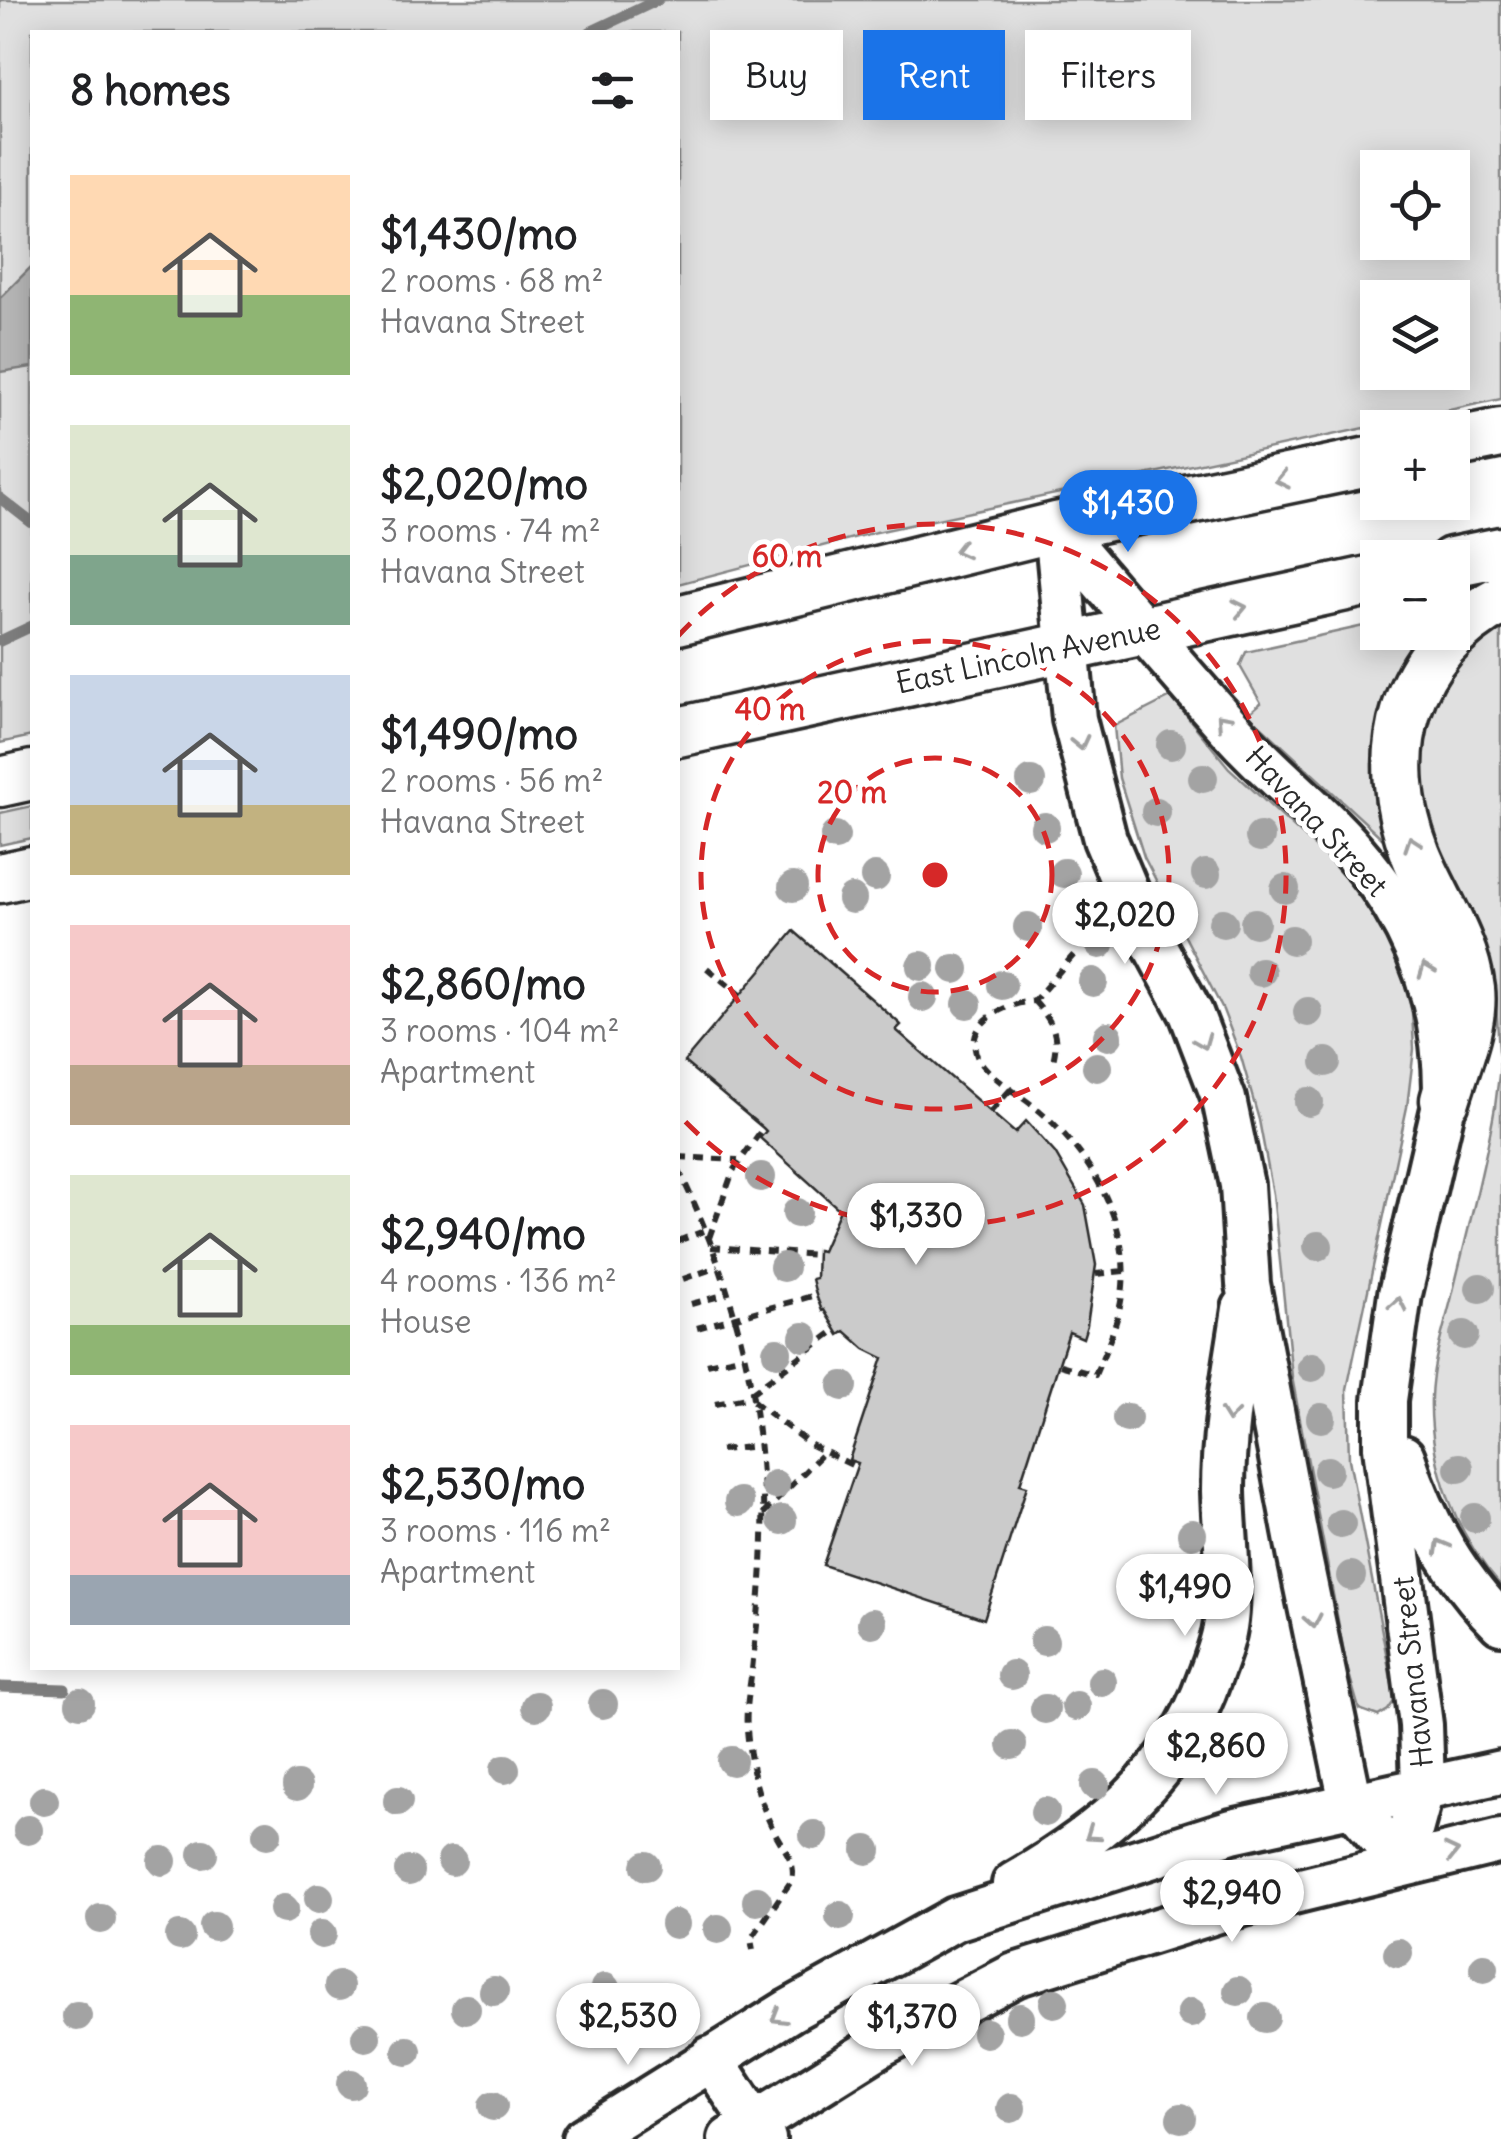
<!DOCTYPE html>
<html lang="en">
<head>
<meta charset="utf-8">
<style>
	body { margin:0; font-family:Delius,sans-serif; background:#f6f6f6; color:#202124; height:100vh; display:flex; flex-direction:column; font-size:38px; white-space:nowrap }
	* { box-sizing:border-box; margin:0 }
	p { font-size:32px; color:#757577 }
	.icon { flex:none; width:55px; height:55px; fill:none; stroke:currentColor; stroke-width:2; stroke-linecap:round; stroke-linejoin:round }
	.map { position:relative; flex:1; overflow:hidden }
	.sheet { position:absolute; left:30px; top:30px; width:650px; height:1640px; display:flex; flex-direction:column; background:#fff; border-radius:0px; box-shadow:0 5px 25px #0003 }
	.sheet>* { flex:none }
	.banner { position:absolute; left:710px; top:30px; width:640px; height:90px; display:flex; gap:20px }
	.buttons { position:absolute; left:1360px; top:150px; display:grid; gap:20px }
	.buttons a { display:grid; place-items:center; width:110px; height:110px; border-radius:0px; background:#fff; box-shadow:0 5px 25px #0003; font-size:50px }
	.price { position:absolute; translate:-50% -85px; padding:0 22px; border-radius:35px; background:#fff; color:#222; font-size:32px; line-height:65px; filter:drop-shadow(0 2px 5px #0008) }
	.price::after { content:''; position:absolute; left:50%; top:60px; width:30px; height:22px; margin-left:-15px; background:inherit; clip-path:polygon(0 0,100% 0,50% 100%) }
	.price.on { background:#1a73e8; color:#fff }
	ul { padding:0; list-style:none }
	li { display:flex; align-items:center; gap:30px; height:250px; padding:0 40px }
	li span { display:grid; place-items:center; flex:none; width:280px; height:200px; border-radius:0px; color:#555 }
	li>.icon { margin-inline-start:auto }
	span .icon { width:120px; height:120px; fill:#fffc; stroke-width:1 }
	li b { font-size:42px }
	h2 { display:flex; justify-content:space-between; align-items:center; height:120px; padding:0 40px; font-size:42px }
	.pill { padding:0 35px; border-radius:0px; background:#fff; box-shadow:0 5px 25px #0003; font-size:35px; line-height:90px }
	.pill.on { background:#1a73e8; color:#fff }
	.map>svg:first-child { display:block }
	.green { fill:#e0e0e0; stroke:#868686; stroke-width:2.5; fill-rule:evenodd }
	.water { fill:#b6b6b6; stroke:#7e7e7e; stroke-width:2.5 }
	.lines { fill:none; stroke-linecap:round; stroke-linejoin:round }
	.stream { stroke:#7e7e7e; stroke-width:11 }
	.building { fill:#cbcbcb; stroke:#2b2b2b; stroke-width:2.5 }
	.secondary-casing { stroke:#2b2b2b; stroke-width:50 }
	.primary-casing { stroke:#2b2b2b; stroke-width:55 }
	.path { stroke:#2b2b2b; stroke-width:6; stroke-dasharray:10 8; stroke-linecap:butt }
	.secondary { stroke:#fff; stroke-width:42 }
	.primary { stroke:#fff; stroke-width:48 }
	.tree { fill:#a3a3a3 }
	.oneway { stroke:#a0a0a0 }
	.ring { fill:none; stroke:#d62828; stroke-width:5; stroke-dasharray:18 12 }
	.labels { text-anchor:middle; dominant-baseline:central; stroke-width:10; stroke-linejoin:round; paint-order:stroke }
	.street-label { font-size:30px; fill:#2b2b2b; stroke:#fff }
	.centre { fill:#d62828; stroke:#fff; stroke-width:5 }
	.ring-label { font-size:30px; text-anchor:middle; font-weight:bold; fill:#d62828; stroke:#fff; stroke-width:10; stroke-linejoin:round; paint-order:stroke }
</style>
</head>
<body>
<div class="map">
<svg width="1501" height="2139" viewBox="0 0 1501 2139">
	<rect width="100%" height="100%" fill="#fff"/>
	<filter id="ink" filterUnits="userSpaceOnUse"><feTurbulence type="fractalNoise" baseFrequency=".01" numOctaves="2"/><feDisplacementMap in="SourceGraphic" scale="20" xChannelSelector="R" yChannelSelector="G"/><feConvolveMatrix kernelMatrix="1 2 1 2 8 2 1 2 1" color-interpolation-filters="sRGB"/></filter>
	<g filter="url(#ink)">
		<path class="green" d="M0,0H1501V399L872,533L678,584V32H32V736L0,743ZM1378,168H1452V242H1378ZM1378,298H1452V372H1378Z
			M1501,616V1586C1456,1535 1429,1465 1431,1397C1432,1364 1443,1332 1451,1300C1466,1236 1484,1172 1495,1107L1500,1067L1495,987L1470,908L1434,843L1417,777L1433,692Z
			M1377,623L1378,632L1427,633L1383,839L1248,714L1261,703L1240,666L1246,652Z
			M1171,697L1229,768L1349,878L1381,921L1400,966L1412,1012L1414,1049L1407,1107L1347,1389L1349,1459L1395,1700L1388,1710L1378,1716L1359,1709L1346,1663L1292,1377L1273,1194L1259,1120L1241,1057L1223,1010L1144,857L1119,778L1114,726Z
			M32,806V838L0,845V813Z"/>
		<path class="water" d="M32,266V367L0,372V298Z"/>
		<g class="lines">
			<path class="stream" d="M590,32L658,0
				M0,498L32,523
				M0,641L32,626
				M0,1687L65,1689"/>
		</g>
		<path class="building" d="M794,931L899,1023L901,1025L896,1030L1015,1133L1026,1121L1055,1153L1085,1205L1096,1265L1087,1325L1083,1338L1069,1332L1020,1484L1027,1486L984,1619L823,1565L858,1463L849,1460L883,1358L865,1349L845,1331L839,1335L824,1310L822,1311L816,1295L812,1279L816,1278L817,1250L822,1251L840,1210L760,1138L766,1131L763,1128L684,1062Z"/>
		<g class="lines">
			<defs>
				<path id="secondary" d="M1056,527C1116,597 1175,668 1237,736C1271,773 1311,805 1346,843C1413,915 1447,1001 1445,1100L1400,1294L1385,1400V1447L1421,1725L1423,1787L1402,1863
					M1056,527L1074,719L1105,839L1134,908L1191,1013L1224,1099L1242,1185L1248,1284L1300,1558L1351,1803L1402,1863
					M1403,1457C1423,1520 1454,1576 1501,1623
					M1014,1884C1100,1834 1175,1776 1209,1679C1216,1660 1224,1641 1226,1621C1231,1577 1224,1535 1223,1491C1223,1430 1235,1369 1244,1309
					M711,2058L764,2139
					M584,2139L789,2011L955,1919L1232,1831L1501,1772
					M730,2139L884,2043L1015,1975L1228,1908L1501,1841"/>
				<path id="primary" d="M1452,443L1501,433
					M1452,562L1501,552
					M678,620L1056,527L1378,460
					M678,732L1378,579
					M0,782L32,775
					M0,878L32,871
					M1445,1100C1455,1065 1474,1025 1470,989C1464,939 1434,900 1416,855C1376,754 1403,652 1501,600"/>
			</defs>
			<use href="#secondary" class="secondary-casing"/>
			<use href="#primary" class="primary-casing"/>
			<path class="path" d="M707,968L740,995
				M1034,1001C1052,1021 1060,1034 1053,1061
				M991,1111L1012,1088
				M678,1157L738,1160
				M678,1169C734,1281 767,1413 763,1538C762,1579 758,1620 753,1660C751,1683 745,1706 747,1729C750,1766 759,1806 778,1838C786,1852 796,1863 792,1880L751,1939L753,1950
				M709,1238L733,1171L763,1128
				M678,1241L704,1231
				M711,1247L817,1255
				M1096,1274L1124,1271
				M683,1279L718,1267
				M691,1304L727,1294
				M697,1328L816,1295
				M707,1364L744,1356
				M1060,1365L1095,1375C1106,1349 1118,1324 1122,1295C1132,1226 1092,1156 1041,1112C1025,1098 985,1075 977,1056C963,1022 1009,1002 1034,1001L1077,951
				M751,1393L836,1330
				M753,1401L811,1445L856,1467
				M715,1404L752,1397
				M721,1450L759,1446
				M763,1514L824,1452"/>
			<use href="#secondary" class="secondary"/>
			<use href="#primary" class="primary"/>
		</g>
		<g class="tree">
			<circle cx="1171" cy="745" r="15"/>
			<circle cx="1203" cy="778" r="15"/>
			<circle cx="1031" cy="781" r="15"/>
			<circle cx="1156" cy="812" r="15"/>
			<circle cx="1045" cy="827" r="15"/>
			<circle cx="835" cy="836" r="15"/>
			<circle cx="1260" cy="837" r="15"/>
			<circle cx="1064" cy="873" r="15"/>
			<circle cx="1206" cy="874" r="15"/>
			<circle cx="875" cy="877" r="15"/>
			<circle cx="793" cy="887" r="15"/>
			<circle cx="1285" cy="889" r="15"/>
			<circle cx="852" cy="899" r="15"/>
			<circle cx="1223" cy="923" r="15"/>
			<circle cx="1255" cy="923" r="15"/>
			<circle cx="1028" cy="927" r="15"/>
			<circle cx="1292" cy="940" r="15"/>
			<circle cx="1100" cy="944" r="15"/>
			<circle cx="921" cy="966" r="15"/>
			<circle cx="955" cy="969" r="15"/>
			<circle cx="1261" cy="972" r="15"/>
			<circle cx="1093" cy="982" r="15"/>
			<circle cx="1002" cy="985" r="15"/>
			<circle cx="923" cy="997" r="15"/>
			<circle cx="967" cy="1004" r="15"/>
			<circle cx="1308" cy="1012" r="15"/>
			<circle cx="1108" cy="1036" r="15"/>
			<circle cx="1326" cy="1062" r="15"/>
			<circle cx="1097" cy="1067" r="15"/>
			<circle cx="1309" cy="1102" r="15"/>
			<circle cx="761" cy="1177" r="15"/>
			<circle cx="797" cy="1213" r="15"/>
			<circle cx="1318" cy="1246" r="15"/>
			<circle cx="784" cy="1267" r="15"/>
			<circle cx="1480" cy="1288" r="15"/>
			<circle cx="1464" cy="1335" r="15"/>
			<circle cx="804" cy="1337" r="15"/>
			<circle cx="777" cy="1352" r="15"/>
			<circle cx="1312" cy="1367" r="15"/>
			<circle cx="843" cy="1386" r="15"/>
			<circle cx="1127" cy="1418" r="15"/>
			<circle cx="1321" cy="1418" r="15"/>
			<circle cx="1459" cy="1468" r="15"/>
			<circle cx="1328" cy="1471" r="15"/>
			<circle cx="775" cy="1485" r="15"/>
			<circle cx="739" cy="1502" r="15"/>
			<circle cx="1475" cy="1518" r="15"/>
			<circle cx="782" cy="1520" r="15"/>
			<circle cx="1341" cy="1524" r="15"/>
			<circle cx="1192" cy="1534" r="15"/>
			<circle cx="1351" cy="1576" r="15"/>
			<circle cx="872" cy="1623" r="15"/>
			<circle cx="1044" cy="1641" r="15"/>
			<circle cx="1012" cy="1675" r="15"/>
			<circle cx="1102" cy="1682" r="15"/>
			<circle cx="80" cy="1703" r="15"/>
			<circle cx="603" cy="1704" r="15"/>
			<circle cx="536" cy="1706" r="15"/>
			<circle cx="1076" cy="1706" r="15"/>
			<circle cx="1045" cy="1709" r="15"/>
			<circle cx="1012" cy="1745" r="15"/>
			<circle cx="732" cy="1761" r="15"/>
			<circle cx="505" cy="1769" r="15"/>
			<circle cx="1095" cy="1785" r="15"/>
			<circle cx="297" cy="1786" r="15"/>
			<circle cx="44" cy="1801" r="15"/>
			<circle cx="398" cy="1801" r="15"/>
			<circle cx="1045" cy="1812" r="15"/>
			<circle cx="28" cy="1830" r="15"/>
			<circle cx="267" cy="1834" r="15"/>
			<circle cx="814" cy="1835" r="15"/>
			<circle cx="867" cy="1850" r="15"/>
			<circle cx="203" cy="1854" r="15"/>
			<circle cx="162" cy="1861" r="15"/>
			<circle cx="452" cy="1861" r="15"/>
			<circle cx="646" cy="1866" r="15"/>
			<circle cx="409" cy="1871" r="15"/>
			<circle cx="319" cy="1898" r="15"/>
			<circle cx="757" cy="1901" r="15"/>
			<circle cx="284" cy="1909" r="15"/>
			<circle cx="840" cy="1916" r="15"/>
			<circle cx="101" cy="1919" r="15"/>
			<circle cx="675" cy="1924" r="15"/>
			<circle cx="214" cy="1926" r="15"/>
			<circle cx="718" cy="1929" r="15"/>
			<circle cx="322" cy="1934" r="15"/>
			<circle cx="180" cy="1936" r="15"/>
			<circle cx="1398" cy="1953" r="15"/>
			<circle cx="1484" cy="1968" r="15"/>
			<circle cx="339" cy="1986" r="15"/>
			<circle cx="605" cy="1988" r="15"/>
			<circle cx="494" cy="1991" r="15"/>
			<circle cx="1238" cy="1991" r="15"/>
			<circle cx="1054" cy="2003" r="15"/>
			<circle cx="466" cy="2009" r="15"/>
			<circle cx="1191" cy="2013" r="15"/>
			<circle cx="77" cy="2016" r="15"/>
			<circle cx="1020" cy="2018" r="15"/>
			<circle cx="1265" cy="2018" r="15"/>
			<circle cx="593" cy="2024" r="15"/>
			<circle cx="986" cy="2033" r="15"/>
			<circle cx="366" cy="2037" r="15"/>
			<circle cx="407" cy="2051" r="15"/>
			<circle cx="351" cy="2084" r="15"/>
			<circle cx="493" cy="2106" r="15"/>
			<circle cx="1011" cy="2108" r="15"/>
			<circle cx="1181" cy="2118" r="15"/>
		</g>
		<defs><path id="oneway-chevron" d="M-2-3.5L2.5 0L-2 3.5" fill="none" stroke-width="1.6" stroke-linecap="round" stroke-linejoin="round" transform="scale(2.5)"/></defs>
		<g class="oneway">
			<use href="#oneway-chevron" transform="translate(1282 480) rotate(168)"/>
			<use href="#oneway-chevron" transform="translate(961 550) rotate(166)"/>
			<use href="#oneway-chevron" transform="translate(1240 608) rotate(-12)"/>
			<use href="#oneway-chevron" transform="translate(1223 720) rotate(-132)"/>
			<use href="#oneway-chevron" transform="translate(1080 743) rotate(77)"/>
			<use href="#oneway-chevron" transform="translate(1412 843) rotate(-109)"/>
			<use href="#oneway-chevron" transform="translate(1426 970) rotate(-111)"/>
			<use href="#oneway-chevron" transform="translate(1203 1042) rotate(68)"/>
			<use href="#oneway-chevron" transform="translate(1398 1304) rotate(-79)"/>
			<use href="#oneway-chevron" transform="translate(1229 1415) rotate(96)"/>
			<use href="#oneway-chevron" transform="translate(1441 1546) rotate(-119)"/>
			<use href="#oneway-chevron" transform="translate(1313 1621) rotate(79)"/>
			<use href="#oneway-chevron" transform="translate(1092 1834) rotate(145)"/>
			<use href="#oneway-chevron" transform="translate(1452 1852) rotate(-13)"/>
			<use href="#oneway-chevron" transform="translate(778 2017) rotate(149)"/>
		</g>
	</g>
	<g class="ring">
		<circle cx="935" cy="875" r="117"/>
		<circle cx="935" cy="875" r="234"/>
		<path d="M678 636A351 351 0 1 1 678 1114"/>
	</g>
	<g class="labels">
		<g class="street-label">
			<text transform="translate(1028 655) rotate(-12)">East Lincoln Avenue</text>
			<text transform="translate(1317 821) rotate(47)">Havana Street</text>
			<text transform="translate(1412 1672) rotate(-96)">Havana Street</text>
		</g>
	</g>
	<circle cx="935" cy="875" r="15" class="centre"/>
	<g class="ring-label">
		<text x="787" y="567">60 m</text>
		<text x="770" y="720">40 m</text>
		<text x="852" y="803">20 m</text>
	</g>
</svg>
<div class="buttons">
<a><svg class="icon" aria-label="locate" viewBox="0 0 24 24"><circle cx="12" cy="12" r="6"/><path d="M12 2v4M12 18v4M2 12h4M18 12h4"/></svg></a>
<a><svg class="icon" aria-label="layers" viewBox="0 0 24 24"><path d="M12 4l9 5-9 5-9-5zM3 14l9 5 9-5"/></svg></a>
<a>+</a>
<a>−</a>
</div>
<b class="price on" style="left:1128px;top:555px">$1,430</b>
<b class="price" style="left:1125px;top:967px">$2,020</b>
<b class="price" style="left:916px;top:1268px">$1,330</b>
<b class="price" style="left:1185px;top:1639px">$1,490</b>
<b class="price" style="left:1216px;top:1798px">$2,860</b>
<b class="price" style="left:1232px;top:1945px">$2,940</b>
<b class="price" style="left:628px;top:2068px">$2,530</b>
<b class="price" style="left:912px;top:2069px">$1,370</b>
<div class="banner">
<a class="pill">Buy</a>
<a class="pill on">Rent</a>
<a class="pill">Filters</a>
</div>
<section class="sheet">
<h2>8 homes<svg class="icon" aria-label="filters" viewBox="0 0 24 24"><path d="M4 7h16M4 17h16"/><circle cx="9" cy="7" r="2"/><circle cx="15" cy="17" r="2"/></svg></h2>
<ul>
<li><span style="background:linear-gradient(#ffd9b3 60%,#8fb573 0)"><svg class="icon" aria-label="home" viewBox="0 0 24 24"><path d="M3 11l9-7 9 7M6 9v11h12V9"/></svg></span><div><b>$1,430/mo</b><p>2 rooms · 68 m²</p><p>Havana Street</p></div></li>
<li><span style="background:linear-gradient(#dfe7d0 65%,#7fa58c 0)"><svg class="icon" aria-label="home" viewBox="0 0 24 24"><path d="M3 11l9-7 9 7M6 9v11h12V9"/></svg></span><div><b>$2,020/mo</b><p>3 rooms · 74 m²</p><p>Havana Street</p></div></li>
<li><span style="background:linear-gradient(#c9d6e8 65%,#c2b280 0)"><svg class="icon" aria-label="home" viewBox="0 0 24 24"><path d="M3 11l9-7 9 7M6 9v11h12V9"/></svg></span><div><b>$1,490/mo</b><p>2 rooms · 56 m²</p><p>Havana Street</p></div></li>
<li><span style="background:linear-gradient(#f6c9c9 70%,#b9a48a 0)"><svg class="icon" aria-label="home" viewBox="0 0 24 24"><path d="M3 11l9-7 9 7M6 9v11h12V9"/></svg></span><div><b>$2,860/mo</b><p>3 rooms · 104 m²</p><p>Apartment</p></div></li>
<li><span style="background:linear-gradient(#dfe7d0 75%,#8fb573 0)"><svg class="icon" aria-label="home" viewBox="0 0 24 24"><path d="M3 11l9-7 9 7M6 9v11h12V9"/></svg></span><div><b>$2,940/mo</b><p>4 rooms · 136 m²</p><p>House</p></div></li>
<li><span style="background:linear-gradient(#f6c9c9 75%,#9aa5b1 0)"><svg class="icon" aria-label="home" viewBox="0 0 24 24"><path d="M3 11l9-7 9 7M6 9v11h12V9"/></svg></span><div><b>$2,530/mo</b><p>3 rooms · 116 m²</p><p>Apartment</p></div></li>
</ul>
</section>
</div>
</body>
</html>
